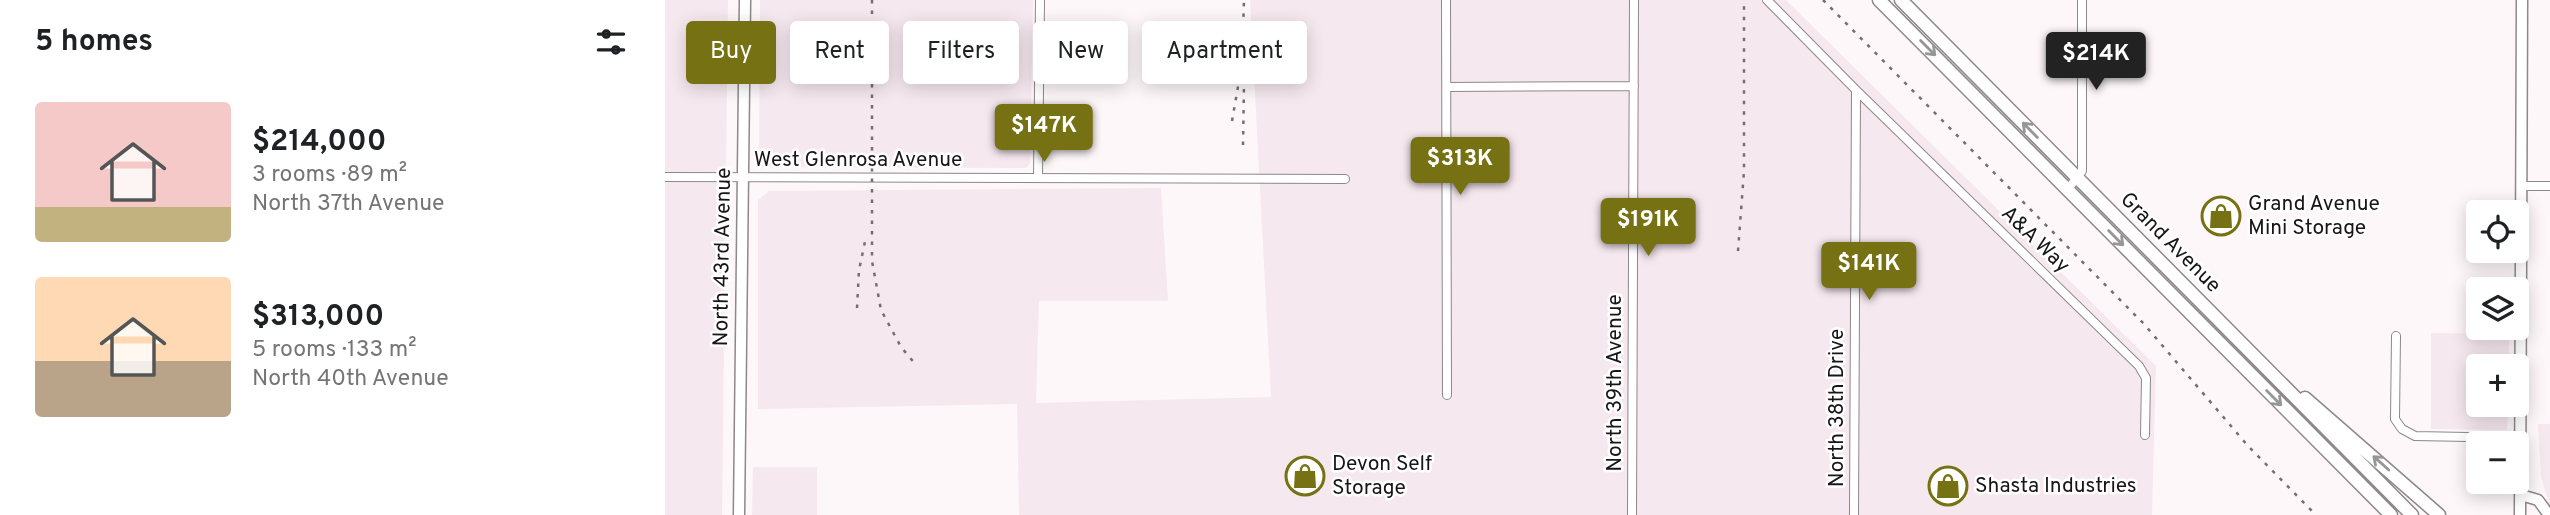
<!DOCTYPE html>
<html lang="en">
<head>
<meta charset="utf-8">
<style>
	body { margin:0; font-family:Overpass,sans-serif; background:#f6f6f6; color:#202124; height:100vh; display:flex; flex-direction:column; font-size:26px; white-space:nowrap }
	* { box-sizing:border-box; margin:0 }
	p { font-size:23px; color:#757577 }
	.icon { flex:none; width:38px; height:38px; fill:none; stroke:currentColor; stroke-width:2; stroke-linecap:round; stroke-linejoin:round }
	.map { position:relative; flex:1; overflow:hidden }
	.side { display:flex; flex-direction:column; background:#fff; width:665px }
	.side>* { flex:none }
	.guide { position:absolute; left:21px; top:21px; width:665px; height:63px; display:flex; gap:14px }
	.fabs { position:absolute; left:1801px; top:200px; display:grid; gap:14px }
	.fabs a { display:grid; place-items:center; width:63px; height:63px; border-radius:7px; background:#fff; box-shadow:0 4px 18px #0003; font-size:35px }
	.price { position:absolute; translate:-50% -60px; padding:0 16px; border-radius:7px; background:#767112; color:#fff; font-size:23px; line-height:46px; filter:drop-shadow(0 2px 4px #0008) }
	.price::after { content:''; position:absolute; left:50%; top:42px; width:21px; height:16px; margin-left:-10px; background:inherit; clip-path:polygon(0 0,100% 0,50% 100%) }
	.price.active { background:#222; color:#fff }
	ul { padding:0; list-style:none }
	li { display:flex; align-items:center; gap:21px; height:175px; padding:0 35px }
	li span { display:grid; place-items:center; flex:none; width:196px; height:140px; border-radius:7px; color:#555 }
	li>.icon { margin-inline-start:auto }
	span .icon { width:84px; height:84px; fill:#fffc; stroke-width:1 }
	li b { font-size:30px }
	h2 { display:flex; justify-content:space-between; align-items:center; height:84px; padding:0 35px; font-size:30px }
	.pill { padding:0 24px; border-radius:7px; background:#fff; box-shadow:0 4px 18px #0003; font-size:24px; line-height:63px }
	.pill.active { background:#767112; color:#fff }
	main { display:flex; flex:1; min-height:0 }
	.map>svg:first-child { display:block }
	.built { fill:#f6e8ef }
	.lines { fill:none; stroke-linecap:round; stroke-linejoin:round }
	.minor-casing { stroke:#8d888a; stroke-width:10 }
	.secondary-casing { stroke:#8d888a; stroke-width:13 }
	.trunk-casing { stroke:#8d888a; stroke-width:15 }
	.minor { stroke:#fff; stroke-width:8 }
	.secondary { stroke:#fff; stroke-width:10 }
	.trunk { stroke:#fff; stroke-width:12 }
	.rail { stroke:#736f71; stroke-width:2.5; stroke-dasharray:3.5 7; stroke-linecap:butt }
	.oneway { stroke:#979696 }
	.labels { text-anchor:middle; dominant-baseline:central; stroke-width:5; stroke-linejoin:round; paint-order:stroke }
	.street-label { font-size:21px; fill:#171516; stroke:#fff }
	.poi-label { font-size:21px; fill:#171516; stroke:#fff; text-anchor:start }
</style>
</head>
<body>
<main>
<section class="side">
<h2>5 homes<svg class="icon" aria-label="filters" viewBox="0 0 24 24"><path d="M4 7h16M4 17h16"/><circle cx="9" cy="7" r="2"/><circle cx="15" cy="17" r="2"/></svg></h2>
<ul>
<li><span style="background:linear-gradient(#f6c9c9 75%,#c2b280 0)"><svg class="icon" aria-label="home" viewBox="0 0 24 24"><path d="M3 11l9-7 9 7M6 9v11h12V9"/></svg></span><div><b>$214,000</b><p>3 rooms · 89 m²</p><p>North 37th Avenue</p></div></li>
<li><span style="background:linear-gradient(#ffd9b3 60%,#b9a48a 0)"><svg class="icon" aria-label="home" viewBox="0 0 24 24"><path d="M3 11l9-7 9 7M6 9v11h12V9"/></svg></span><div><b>$313,000</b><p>5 rooms · 133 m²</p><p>North 40th Avenue</p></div></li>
</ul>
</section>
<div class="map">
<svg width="1885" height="515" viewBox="0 0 1885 515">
	<rect width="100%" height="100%" fill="#fef7fa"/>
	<path class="built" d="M0,0H63L57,515H0Z
		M95,0H368L365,163L361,168L94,167Z
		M585,0H1121L1491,366L1487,515H354L352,404L93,409V200L104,191L496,188L503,301H374L371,403L606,397Z
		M1766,333L1844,334V366H1813V404H1844L1842,430L1766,429Z
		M1873,424H1885V507L1876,477Z
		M88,467H152V515H87Z"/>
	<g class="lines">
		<defs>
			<path id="minor" d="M781,0L782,395
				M1102,0L1191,90L1474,366L1481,378L1480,435
				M782,87L969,86
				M0,177L680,179
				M373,178L375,0
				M1856,186H1885
				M1403,189L1417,171V0
				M1731,336L1730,419L1737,429L1750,436L1856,438
				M967,515L969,0
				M1189,515L1191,91"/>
			<path id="secondary" d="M1856,495L1873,500L1884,515
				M74,515L80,0
				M1855,515L1857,0"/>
			<path id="trunk" d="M1214,0L1726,515
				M1236,0L1747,515
				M1640,398L1774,515"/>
		</defs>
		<use href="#minor" class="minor-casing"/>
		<use href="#secondary" class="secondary-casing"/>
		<use href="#trunk" class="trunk-casing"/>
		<use href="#minor" class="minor"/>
		<use href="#secondary" class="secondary"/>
		<use href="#trunk" class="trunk"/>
		<path class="rail" d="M207,0V261L216,310L236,347L252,366
			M1158,0L1479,324L1583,446L1651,515
			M567,121L577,64L579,0
			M578,145L579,86
			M1073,251L1079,171V0
			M192,308L194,270L201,237"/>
	</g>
	<defs><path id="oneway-shaft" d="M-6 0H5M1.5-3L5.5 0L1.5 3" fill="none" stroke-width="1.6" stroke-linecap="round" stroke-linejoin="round" transform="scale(1.75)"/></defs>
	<g class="oneway">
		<use href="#oneway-shaft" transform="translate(1263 48) rotate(45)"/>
		<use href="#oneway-shaft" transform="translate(1365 130) rotate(-135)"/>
		<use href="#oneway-shaft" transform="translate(1451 238) rotate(45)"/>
		<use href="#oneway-shaft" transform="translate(1609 398) rotate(45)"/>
		<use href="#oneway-shaft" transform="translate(1716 463) rotate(-138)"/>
	</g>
	<defs>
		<symbol id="shop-ring" viewBox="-11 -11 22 22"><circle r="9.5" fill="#fff" stroke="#767112" stroke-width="1.5"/><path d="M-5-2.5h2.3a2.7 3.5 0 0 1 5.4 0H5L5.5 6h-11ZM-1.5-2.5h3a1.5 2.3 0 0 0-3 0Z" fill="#767112"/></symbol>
	</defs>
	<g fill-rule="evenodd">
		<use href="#shop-ring" x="1534" y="194" width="44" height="44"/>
		<use href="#shop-ring" x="618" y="454" width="44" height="44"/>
		<use href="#shop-ring" x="1261" y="464" width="44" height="44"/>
	</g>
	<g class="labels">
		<g class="street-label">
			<text x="193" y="160">West Glenrosa Avenue</text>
			<text transform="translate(1370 240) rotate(44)">A&amp;A Way</text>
			<text transform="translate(1505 243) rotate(45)">Grand Avenue</text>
			<text transform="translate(58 257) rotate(-89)">North 43rd Avenue</text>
			<text transform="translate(950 383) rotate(-90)">North 39th Avenue</text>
			<text transform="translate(1172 408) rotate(-90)">North 38th Drive</text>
		</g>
		<g class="poi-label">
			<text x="1583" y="204">Grand Avenue<tspan x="1583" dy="24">Mini Storage</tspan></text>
			<text x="667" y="464">Devon Self<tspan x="667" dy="24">Storage</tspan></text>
			<text x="1310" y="486">Shasta Industries</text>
		</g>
	</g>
</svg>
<div class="fabs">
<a><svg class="icon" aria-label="locate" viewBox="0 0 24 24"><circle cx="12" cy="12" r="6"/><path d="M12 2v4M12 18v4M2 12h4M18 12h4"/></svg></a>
<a><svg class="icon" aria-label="layers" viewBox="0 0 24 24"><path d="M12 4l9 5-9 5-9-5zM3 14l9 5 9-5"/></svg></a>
<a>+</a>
<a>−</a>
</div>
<b class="price active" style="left:1431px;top:92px">$214K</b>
<b class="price" style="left:379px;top:164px">$147K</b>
<b class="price" style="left:795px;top:197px">$313K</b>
<b class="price" style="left:983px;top:258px">$191K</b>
<b class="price" style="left:1204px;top:302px">$141K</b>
<div class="guide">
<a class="pill active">Buy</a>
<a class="pill">Rent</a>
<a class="pill">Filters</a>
<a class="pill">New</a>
<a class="pill">Apartment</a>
</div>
</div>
</main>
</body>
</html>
